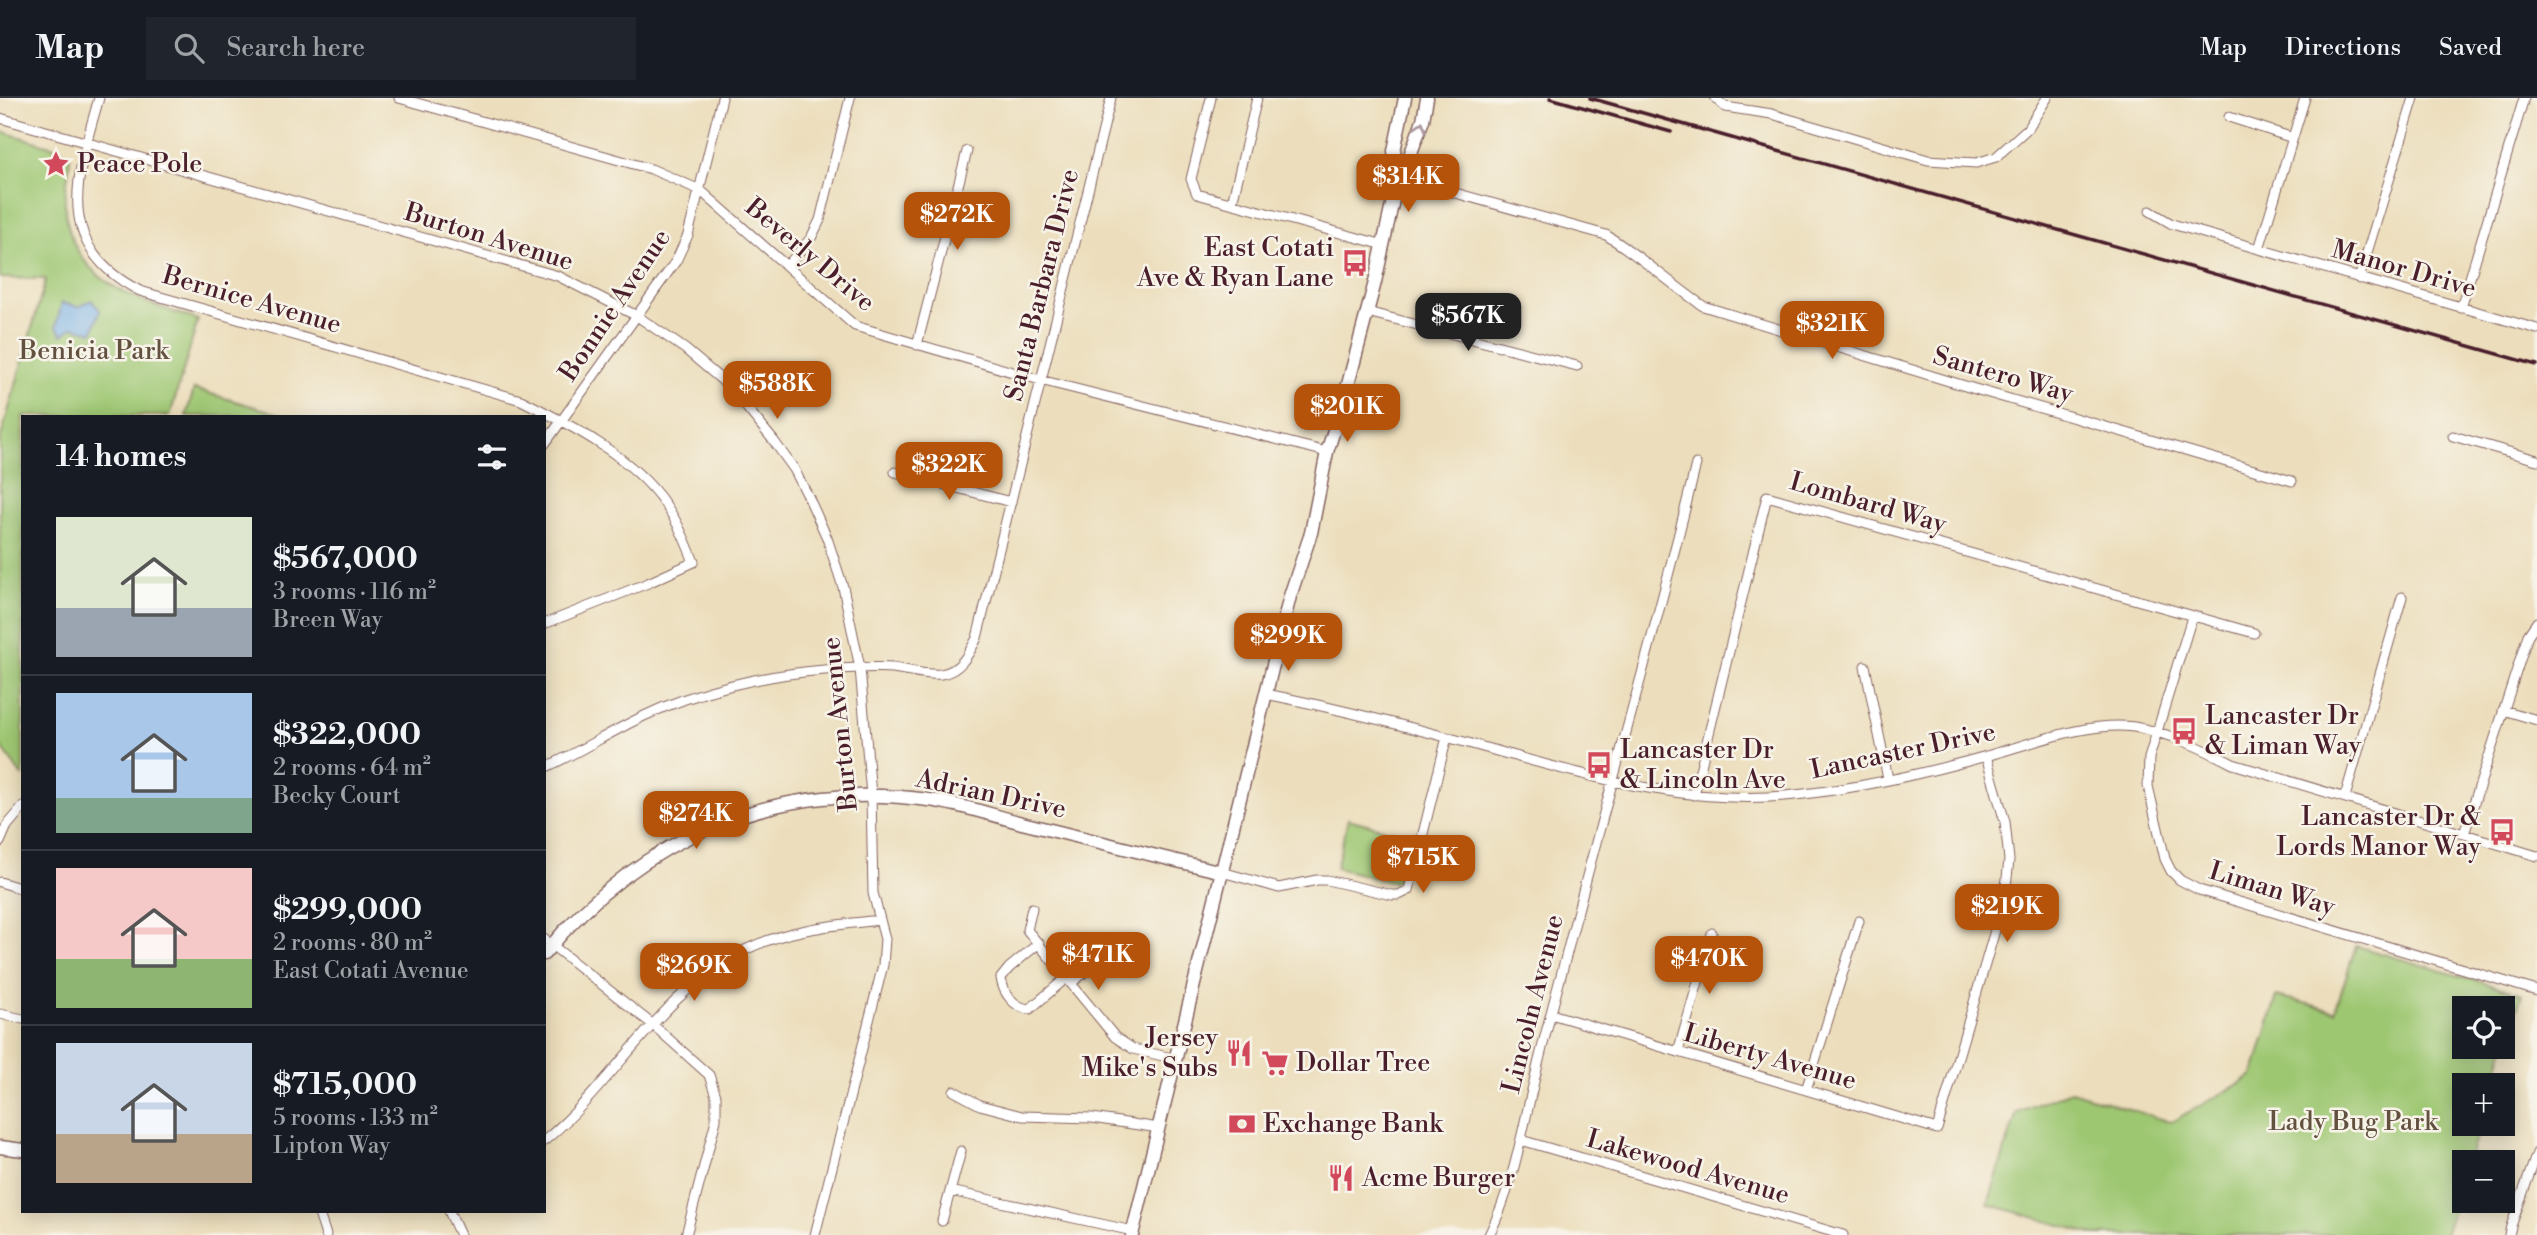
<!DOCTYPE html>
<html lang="en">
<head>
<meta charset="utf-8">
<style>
	body { margin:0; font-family:"Libre Bodoni",serif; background:#20242c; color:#f1f3f6; height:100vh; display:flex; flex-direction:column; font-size:26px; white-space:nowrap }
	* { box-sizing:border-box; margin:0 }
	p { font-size:23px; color:#9ea1a6 }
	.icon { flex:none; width:38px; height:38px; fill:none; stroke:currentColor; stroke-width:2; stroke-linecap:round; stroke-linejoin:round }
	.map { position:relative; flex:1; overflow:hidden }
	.drawer { position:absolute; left:21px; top:317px; width:525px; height:798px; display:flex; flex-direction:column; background:#171b24; border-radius:0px; box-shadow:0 4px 18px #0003 }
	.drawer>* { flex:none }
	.controls { position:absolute; left:2452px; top:898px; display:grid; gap:14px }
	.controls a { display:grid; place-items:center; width:63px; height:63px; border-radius:0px; background:#171b24; box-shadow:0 4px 18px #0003; font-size:35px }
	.price { position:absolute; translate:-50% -60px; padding:0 16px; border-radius:14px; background:#b45309; color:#fff; font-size:23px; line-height:46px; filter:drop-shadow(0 2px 4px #0008) }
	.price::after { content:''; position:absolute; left:50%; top:42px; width:21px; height:16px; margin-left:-10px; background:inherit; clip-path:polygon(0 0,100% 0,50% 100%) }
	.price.current { background:#222; color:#fff }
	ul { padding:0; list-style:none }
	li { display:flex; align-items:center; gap:21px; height:175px; padding:0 35px }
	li+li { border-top:2px solid #363941 }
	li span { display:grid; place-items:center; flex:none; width:196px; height:140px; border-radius:0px; color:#555 }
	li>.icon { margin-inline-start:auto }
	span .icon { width:84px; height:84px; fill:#fffc; stroke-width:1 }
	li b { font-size:30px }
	h2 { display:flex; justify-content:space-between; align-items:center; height:84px; padding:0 35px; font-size:30px }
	header { display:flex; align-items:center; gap:42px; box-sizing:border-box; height:98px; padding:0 35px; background:#171b24; border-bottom:2px solid #363941 }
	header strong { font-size:33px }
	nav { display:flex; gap:38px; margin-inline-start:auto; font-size:24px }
	.search { width:490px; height:63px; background:#20242c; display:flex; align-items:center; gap:18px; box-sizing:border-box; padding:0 24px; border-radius:0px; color:#9ea1a6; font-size:26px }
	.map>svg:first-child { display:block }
	.green { fill:#9ec772; stroke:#74734e; stroke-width:2; fill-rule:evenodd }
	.water { fill:#77b0e7; stroke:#606889; stroke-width:2 }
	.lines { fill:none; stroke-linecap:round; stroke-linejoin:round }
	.street-casing { stroke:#83625e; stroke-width:11 }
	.secondary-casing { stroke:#83625e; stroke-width:15 }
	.street { stroke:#fff; stroke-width:9 }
	.secondary { stroke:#fff; stroke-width:12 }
	.rail { stroke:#4a1f2b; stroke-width:3.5 }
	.oneway { stroke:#ae9aa0 }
	.labels { text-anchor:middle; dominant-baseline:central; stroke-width:5; stroke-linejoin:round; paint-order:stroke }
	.poi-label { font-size:26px; fill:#4a1f2b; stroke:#f7f3e8; text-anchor:start }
	.street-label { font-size:26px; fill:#4a1f2b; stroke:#f7f3e8 }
	.park-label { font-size:26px; fill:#635140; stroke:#f7f3e8 }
</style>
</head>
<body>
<header>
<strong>Map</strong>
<div class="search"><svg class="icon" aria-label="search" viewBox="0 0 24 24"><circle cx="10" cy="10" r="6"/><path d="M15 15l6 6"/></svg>Search here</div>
<nav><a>Map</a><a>Directions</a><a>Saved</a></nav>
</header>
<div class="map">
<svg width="2537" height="1137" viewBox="0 0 2537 1137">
	<rect width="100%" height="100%" fill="#f7f3e8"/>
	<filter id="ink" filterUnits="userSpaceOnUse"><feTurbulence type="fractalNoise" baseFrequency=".0143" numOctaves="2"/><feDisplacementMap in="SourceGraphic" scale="14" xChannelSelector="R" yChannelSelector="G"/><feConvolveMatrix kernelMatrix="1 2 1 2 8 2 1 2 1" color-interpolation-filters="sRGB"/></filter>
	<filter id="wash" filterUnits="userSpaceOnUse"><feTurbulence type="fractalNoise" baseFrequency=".00686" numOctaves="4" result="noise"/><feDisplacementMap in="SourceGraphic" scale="28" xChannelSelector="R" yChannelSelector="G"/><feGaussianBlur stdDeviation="1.57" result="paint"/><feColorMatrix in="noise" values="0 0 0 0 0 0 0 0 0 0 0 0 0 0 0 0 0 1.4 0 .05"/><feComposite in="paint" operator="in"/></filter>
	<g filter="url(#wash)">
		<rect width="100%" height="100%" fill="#ecdebc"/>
		<path class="green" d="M0,33L57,50L70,58C70,75 64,90 65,107C69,185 138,202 198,222L170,318H23V679L0,647V342L46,181L0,180Z
			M194,291L286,318H186Z
			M1348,721L1411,738L1398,782L1393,784L1336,770Z
			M2356,848L2522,896L2493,987H2464V1026H2481L2468,1064H2464V1078L2445,1137H2095L1988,1106L2017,1014L2071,993L2171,1024L2253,978L2277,898L2335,913ZM2464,910H2502V948H2464Z"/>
		<path class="water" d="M91,202L100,212L93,234L73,229L62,237L56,228L62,205L79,209Z"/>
	</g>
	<g filter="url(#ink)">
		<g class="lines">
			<defs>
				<path id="street" d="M99,0C77,77 51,148 140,193L521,302C571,327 633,359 665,406C678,424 686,444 694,464L648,485L544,526
					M399,0L651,71L700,92L855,228L1040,282L1327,354
					M1211,0L1191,81L1197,96L1384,147
					M1715,0L1725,9L1772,16L1928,62L1976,65L1996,59L2028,30L2047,0
					M2229,19L2293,40
					M0,20L558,178L637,218L685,251L730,289L773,342L794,371L809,400L827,440L843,489L860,570L871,697L873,795L885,841L883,867L815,1137
					M1398,79L1606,137C1640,158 1670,185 1703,208L1975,291L2292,383
					M1232,105L1257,0
					M2150,113L2172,126L2537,231
					M2259,151L2305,0
					M787,168L811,140L820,122L850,0
					M2359,181L2414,0
					M2461,210L2524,0
					M1367,214L1577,268
					M917,247L967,53
					M2453,338L2537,362
					M544,347L676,163L688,137L722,0
					M895,374L1011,404
					M2192,519L2149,660L2148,688L2165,761L2171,773L2180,782L2199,792L2537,893
					M1865,568L1888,681
					M1266,596C1326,608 1386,623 1446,639C1562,670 1682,712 1804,696C1866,689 1930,674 1990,657C2033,645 2089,623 2134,629C2170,635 2202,650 2233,666L2537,758
					M2503,612L2537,622
					M544,670C578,655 610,634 644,618C698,592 764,577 824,572C847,571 870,568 893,570C908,572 927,578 941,576C961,573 969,555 977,540L1111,0
					M1694,697L1767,398L2254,535
					M2345,699L2402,499
					M2464,736L2528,537L2537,524
					M0,744L7,728L23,709
					M1222,774L1279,790L1317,782H1327L1392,797H1399L1409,792L1447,639
					M0,784L23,791
					M1032,810L1027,832L1115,939L1133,951L1176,961
					M544,841L652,926L709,977L716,998V1022L686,1137
					M1039,845L1009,870L1001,880C1003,895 1014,910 1030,911L1066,880
					M1071,885L1108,857
					M0,916L23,921
					M1551,916L1937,1031L2005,798L2009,762L2005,724L1986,658
					M1678,954L1712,835
					M1806,992L1859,823
					M954,993L980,1007L1022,1018L1092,1020L1159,1030
					M1521,1042L1843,1137
					M544,1043C616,984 660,894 745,852C787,831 835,827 880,822
					M950,1093L1133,1133
					M318,1113L326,1137
					M449,1113L460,1137
					M942,1123L961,1053
					M1489,1137C1514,1087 1523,1029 1536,975C1546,932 1558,889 1569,847C1610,686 1658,527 1696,366
					M2509,1137L2511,1128L2537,1055"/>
				<path id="secondary" d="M1398,79L1394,53L1405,0
					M544,856C642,738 775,681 929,702C961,706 994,718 1026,726C1092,742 1157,758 1222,774
					M0,1049L23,1052
					M1132,1137L1290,498L1311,435L1327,354L1345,298L1375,184L1398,79L1411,55L1423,22L1427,0"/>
			</defs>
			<use href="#street" class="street-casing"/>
			<use href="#secondary" class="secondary-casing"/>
			<use href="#street" class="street"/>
			<use href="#secondary" class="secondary"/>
			<path class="rail" d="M1550,0L1671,34
				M1590,0L2537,267"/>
		</g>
		<defs><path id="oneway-chevron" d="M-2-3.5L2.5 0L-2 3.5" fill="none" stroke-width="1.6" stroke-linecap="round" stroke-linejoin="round" transform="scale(1.75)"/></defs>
		<use class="oneway" href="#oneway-chevron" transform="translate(1421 28) rotate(-73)"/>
	</g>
	<defs>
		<symbol id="sight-bare" viewBox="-9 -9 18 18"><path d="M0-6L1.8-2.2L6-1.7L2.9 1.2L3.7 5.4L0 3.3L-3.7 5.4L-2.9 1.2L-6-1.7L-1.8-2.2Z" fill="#d1495b" stroke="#f7f3e8" stroke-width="2.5" paint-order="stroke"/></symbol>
		<symbol id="bus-bare" viewBox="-9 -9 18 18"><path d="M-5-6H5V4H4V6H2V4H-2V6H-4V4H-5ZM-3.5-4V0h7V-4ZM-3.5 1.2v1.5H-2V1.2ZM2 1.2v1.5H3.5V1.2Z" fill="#d1495b" stroke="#f7f3e8" stroke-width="2.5" paint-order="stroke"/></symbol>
		<symbol id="restaurant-bare" viewBox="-9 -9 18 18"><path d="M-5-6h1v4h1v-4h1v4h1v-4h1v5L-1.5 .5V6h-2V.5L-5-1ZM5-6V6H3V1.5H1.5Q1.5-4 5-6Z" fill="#d1495b" stroke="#f7f3e8" stroke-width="2.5" paint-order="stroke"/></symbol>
		<symbol id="supermarket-bare" viewBox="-9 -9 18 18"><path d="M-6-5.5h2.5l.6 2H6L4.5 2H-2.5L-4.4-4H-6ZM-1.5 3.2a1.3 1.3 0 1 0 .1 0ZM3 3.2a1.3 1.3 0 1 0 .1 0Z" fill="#d1495b" stroke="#f7f3e8" stroke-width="2.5" paint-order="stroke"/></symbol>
		<symbol id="bank-bare" viewBox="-9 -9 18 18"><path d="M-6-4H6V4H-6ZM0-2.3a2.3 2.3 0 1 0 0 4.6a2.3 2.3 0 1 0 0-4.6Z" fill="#d1495b" stroke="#f7f3e8" stroke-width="2.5" paint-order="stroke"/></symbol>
	</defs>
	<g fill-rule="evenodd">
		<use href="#sight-bare" x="37" y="47" width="38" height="38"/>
		<use href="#bus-bare" x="1336" y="146" width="38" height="38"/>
		<use href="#bus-bare" x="2165" y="614" width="38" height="38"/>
		<use href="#bus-bare" x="1580" y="648" width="38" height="38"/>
		<use href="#bus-bare" x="2483" y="715" width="38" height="38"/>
		<use href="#restaurant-bare" x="1220" y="936" width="38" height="38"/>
		<use href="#supermarket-bare" x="1256" y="946" width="38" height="38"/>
		<use href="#bank-bare" x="1223" y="1007" width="38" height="38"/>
		<use href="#restaurant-bare" x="1322" y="1061" width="38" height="38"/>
	</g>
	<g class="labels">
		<g class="poi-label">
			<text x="77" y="66">Peace Pole</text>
			<text x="1334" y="150" text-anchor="end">East Cotati<tspan x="1334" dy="30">Ave &amp; Ryan Lane</tspan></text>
			<text x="2205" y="618">Lancaster Dr<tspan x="2205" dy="30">&amp; Liman Way</tspan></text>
			<text x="1620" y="652">Lancaster Dr<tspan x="1620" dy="30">&amp; Lincoln Ave</tspan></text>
			<text x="2481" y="719" text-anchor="end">Lancaster Dr &amp;<tspan x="2481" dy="30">Lords Manor Way</tspan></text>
			<text x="1218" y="940" text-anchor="end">Jersey<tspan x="1218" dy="30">Mike's Subs</tspan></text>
			<text x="1296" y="965">Dollar Tree</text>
			<text x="1263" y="1026">Exchange Bank</text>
			<text x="1362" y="1080">Acme Burger</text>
		</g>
		<g class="street-label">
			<text transform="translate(489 139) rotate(17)">Burton Avenue</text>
			<text transform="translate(810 157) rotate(40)">Beverly Drive</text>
			<text transform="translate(2404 171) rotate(16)">Manor Drive</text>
			<text transform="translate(1042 187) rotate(-76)">Santa Barbara Drive</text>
			<text transform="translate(252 202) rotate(16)">Bernice Avenue</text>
			<text transform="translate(615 207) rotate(-56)">Bonnie Avenue</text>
			<text transform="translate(2003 277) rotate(16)">Santero Way</text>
			<text transform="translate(1868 405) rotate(16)">Lombard Way</text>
			<text transform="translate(840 626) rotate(-96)">Burton Avenue</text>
			<text transform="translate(1903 653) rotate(-12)">Lancaster Drive</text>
			<text transform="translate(991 696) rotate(12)">Adrian Drive</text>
			<text transform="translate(2272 791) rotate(17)">Liman Way</text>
			<text transform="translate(1533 906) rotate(-76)">Lincoln Avenue</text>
			<text transform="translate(1770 959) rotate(16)">Liberty Avenue</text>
			<text transform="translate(1688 1069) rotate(16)">Lakewood Avenue</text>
		</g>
		<g class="park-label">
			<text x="94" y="253">Benicia Park</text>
			<text x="2353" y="1024">Lady Bug Park</text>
		</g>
	</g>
</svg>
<div class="controls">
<a><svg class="icon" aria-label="locate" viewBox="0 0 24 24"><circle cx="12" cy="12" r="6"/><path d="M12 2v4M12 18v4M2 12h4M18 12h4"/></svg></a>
<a>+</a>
<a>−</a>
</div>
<b class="price" style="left:1408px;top:116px">$314K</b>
<b class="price" style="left:957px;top:154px">$272K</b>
<b class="price current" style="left:1468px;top:255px">$567K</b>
<b class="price" style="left:1832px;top:263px">$321K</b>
<b class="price" style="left:777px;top:323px">$588K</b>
<b class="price" style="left:1347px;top:346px">$201K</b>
<b class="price" style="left:949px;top:404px">$322K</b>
<b class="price" style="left:1288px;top:575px">$299K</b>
<b class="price" style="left:696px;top:753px">$274K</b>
<b class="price" style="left:1423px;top:797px">$715K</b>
<b class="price" style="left:2007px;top:846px">$219K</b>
<b class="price" style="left:1098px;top:894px">$471K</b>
<b class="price" style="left:1709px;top:898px">$470K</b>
<b class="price" style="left:694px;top:905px">$269K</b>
<section class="drawer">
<h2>14 homes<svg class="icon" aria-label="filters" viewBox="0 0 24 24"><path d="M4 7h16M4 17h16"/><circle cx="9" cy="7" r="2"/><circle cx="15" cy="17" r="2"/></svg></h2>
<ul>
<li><span style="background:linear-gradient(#dfe7d0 65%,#9aa5b1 0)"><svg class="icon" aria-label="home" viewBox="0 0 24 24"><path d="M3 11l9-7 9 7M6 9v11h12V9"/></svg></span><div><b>$567,000</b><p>3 rooms · 116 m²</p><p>Breen Way</p></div></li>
<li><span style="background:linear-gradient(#a9c7e8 75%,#7fa58c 0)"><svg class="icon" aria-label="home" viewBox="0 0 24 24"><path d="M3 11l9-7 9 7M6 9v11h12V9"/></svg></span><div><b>$322,000</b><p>2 rooms · 64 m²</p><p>Becky Court</p></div></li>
<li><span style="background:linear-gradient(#f6c9c9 65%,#8fb573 0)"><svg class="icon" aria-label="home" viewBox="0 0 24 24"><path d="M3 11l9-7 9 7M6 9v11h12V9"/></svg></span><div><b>$299,000</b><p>2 rooms · 80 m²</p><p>East Cotati Avenue</p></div></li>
<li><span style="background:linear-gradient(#c9d6e8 65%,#b9a48a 0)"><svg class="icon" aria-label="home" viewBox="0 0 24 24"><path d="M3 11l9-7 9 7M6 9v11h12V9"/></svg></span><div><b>$715,000</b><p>5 rooms · 133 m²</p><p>Lipton Way</p></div></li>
</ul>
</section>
</div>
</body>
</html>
